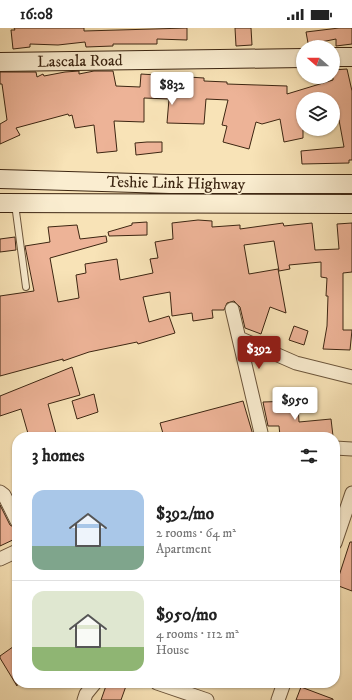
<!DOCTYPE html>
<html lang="en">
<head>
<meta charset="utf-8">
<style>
	body { margin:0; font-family:"IM FELL DW Pica",serif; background:#f2f2f2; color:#222; height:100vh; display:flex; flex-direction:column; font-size:15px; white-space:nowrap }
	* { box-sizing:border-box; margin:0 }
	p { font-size:13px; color:#767676 }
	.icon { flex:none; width:22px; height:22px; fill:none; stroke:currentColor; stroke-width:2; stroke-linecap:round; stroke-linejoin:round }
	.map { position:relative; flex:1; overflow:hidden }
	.details { position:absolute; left:12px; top:404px; width:328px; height:256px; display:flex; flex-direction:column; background:#fff; border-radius:16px; box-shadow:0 1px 3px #0004 }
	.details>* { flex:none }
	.needle { width:26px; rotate:290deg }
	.controls { position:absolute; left:296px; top:12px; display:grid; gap:8px }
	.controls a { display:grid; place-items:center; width:44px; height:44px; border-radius:50%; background:#fff; box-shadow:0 1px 3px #0004; font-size:20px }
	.price { position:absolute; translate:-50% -34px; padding:0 9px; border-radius:4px; background:#fff; color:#222; font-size:13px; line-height:26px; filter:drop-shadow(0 1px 2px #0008) }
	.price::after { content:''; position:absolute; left:50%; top:24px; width:12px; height:9px; margin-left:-6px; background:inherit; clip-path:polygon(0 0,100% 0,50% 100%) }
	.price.current { background:#8f2418; color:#fff }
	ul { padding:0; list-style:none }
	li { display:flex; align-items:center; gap:12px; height:100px; padding:0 20px }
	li+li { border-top:1px solid #e0e0e0 }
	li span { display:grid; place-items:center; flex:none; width:112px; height:80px; border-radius:12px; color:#555 }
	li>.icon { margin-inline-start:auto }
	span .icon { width:48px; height:48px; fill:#fffc; stroke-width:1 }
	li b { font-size:17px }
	h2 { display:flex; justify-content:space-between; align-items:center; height:48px; padding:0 20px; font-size:17px }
	.status { display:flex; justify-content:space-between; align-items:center; height:28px; padding:0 20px; background:#fff; direction:ltr }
	.status svg { height:11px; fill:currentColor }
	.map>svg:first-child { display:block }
	.building { fill:#edb397; stroke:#3d2612 }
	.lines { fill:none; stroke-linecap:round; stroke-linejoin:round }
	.lane-casing { stroke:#6c553b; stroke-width:8 }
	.street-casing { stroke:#6c553b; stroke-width:15 }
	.secondary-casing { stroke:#3d2612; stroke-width:20 }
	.lane { stroke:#faedd0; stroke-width:6 }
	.street { stroke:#faedd0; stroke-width:13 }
	.secondary { stroke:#faedd0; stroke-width:18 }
	.labels { text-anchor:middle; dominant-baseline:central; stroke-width:3; stroke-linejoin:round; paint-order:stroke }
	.street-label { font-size:16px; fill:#3d2612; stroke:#faedd0 }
</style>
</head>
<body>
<div class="status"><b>16:08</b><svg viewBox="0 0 49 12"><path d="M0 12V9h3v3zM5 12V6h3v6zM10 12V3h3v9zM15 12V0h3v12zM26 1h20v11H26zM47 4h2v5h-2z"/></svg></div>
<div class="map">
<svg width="352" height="672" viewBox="0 0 352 672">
	<rect width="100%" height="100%" fill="#f8e3b7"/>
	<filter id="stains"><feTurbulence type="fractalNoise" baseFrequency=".005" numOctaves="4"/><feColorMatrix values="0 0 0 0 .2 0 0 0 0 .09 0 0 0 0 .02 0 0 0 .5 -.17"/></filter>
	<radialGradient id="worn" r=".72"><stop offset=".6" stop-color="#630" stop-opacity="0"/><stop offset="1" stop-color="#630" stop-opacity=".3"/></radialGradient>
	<path class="building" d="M14,0H84V3L187,0V12L157,11V16H113V18L86,19L85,14L58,17L30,16V19L13,21L11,2H15Z
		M235,0H251L252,17L236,18Z
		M339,0H352V16L336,18V11L316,15L315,13L308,15L306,4Z
		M347,41L352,63V132H349V135L302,136L301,123L344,119L339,92L335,93L333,71H303V110L284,114L280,91L262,96L256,94L249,121L223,114L227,98L222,97L228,72L206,71L204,96L167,95L169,71L144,70V94L114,93L117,123L97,125L94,97L75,100L72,87L69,88L68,86L16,100L20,107L0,116V96L7,92L2,56H0V44H36L37,49L43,46L44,48L65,44L79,43V46L94,43H113L116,58L140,59L141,46L204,50V53L227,54V56L287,58V66L333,52V42Z
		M147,114H162V124L136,127L135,115Z
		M198,192L212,193V199L240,197V201L283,195L284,198L312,195L315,222L339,221L337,196L352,195V244L343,245V302H352L350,322L323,321L327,298L328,268H326L327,250L321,249V234L289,237L290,241L279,243L274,213L244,217L249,246L278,241L286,285L270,279L261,306L245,300L240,279L234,273L227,275L224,282H212L213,290L193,293L192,285L172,288L170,264L143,269L149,294L169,288L175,305L138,316L137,314L89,324L63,333V331L0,348V268L34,263L25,218L50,214L48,199L77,197L80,211L106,208L107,214L50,230L58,274L79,270L76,247L86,245L85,236L117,231L120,252L153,245L150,231L158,230L155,214L173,211L172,195Z
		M147,194V207L109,208L108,204L132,197V195Z
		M15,209L16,222L0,224V211Z
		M294,298L308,303L304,317L289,312Z
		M72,339L80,367L48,376L57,409H29L21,381L0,388V368Z
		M94,366L98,384L77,391L72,373Z
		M243,373L253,407L247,409H164L160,395Z
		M294,373V377H298L299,394L331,391L333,408L303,409V406L280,408L279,398H268L263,374Z
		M0,477L10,497L17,501V510L0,518Z
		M350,514H352V563L336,557Z
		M17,616V658L0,630V628Z
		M107,655H118L126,658L121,672H101Z
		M301,659L333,671V672H296Z"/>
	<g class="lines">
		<defs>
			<path id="lane" d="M15,176L26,259"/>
			<path id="street" d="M232,281L262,409
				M239,310L296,335L352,349
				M335,420L352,421
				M0,464L4,467L17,493
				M335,515L352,465
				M0,531L17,523
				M157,655L207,672
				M84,672L86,666L95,655
				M278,672L284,655"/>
			<path id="secondary" d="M333,29H352
				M0,34L303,30
				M0,151L170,156H352
				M0,175L352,176"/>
		</defs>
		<use href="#lane" class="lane-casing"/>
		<use href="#street" class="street-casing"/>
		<use href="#secondary" class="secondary-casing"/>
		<use href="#lane" class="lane"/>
		<use href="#street" class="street"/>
		<use href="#secondary" class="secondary"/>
	</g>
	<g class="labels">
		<g class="street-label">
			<text transform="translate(80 33) rotate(-1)">Lascala Road</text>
			<text transform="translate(176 155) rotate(1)">Teshie Link Highway</text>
		</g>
	</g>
	<rect width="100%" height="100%" filter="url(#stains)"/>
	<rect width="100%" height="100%" fill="url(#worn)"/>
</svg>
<div class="controls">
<a><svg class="needle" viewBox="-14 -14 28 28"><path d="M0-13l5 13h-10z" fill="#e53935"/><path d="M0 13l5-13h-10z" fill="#767676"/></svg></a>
<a><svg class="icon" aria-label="layers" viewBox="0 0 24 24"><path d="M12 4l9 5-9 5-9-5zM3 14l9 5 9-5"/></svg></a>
</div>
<b class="price" style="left:172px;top:78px">$832</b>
<b class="price current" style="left:259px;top:342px">$392</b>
<b class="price" style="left:295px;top:393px">$950</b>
<section class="details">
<h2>3 homes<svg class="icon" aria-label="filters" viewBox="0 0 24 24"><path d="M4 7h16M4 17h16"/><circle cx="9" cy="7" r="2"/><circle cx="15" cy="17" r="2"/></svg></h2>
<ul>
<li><span style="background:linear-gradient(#a9c7e8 70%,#7fa58c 0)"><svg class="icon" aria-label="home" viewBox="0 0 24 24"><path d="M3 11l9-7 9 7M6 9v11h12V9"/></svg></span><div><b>$392/mo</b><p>2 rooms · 64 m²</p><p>Apartment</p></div></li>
<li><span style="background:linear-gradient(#dfe7d0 70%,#8fb573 0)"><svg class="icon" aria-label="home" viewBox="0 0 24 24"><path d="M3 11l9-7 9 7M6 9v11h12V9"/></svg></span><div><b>$950/mo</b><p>4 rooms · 112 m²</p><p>House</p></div></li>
</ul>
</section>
</div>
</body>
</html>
